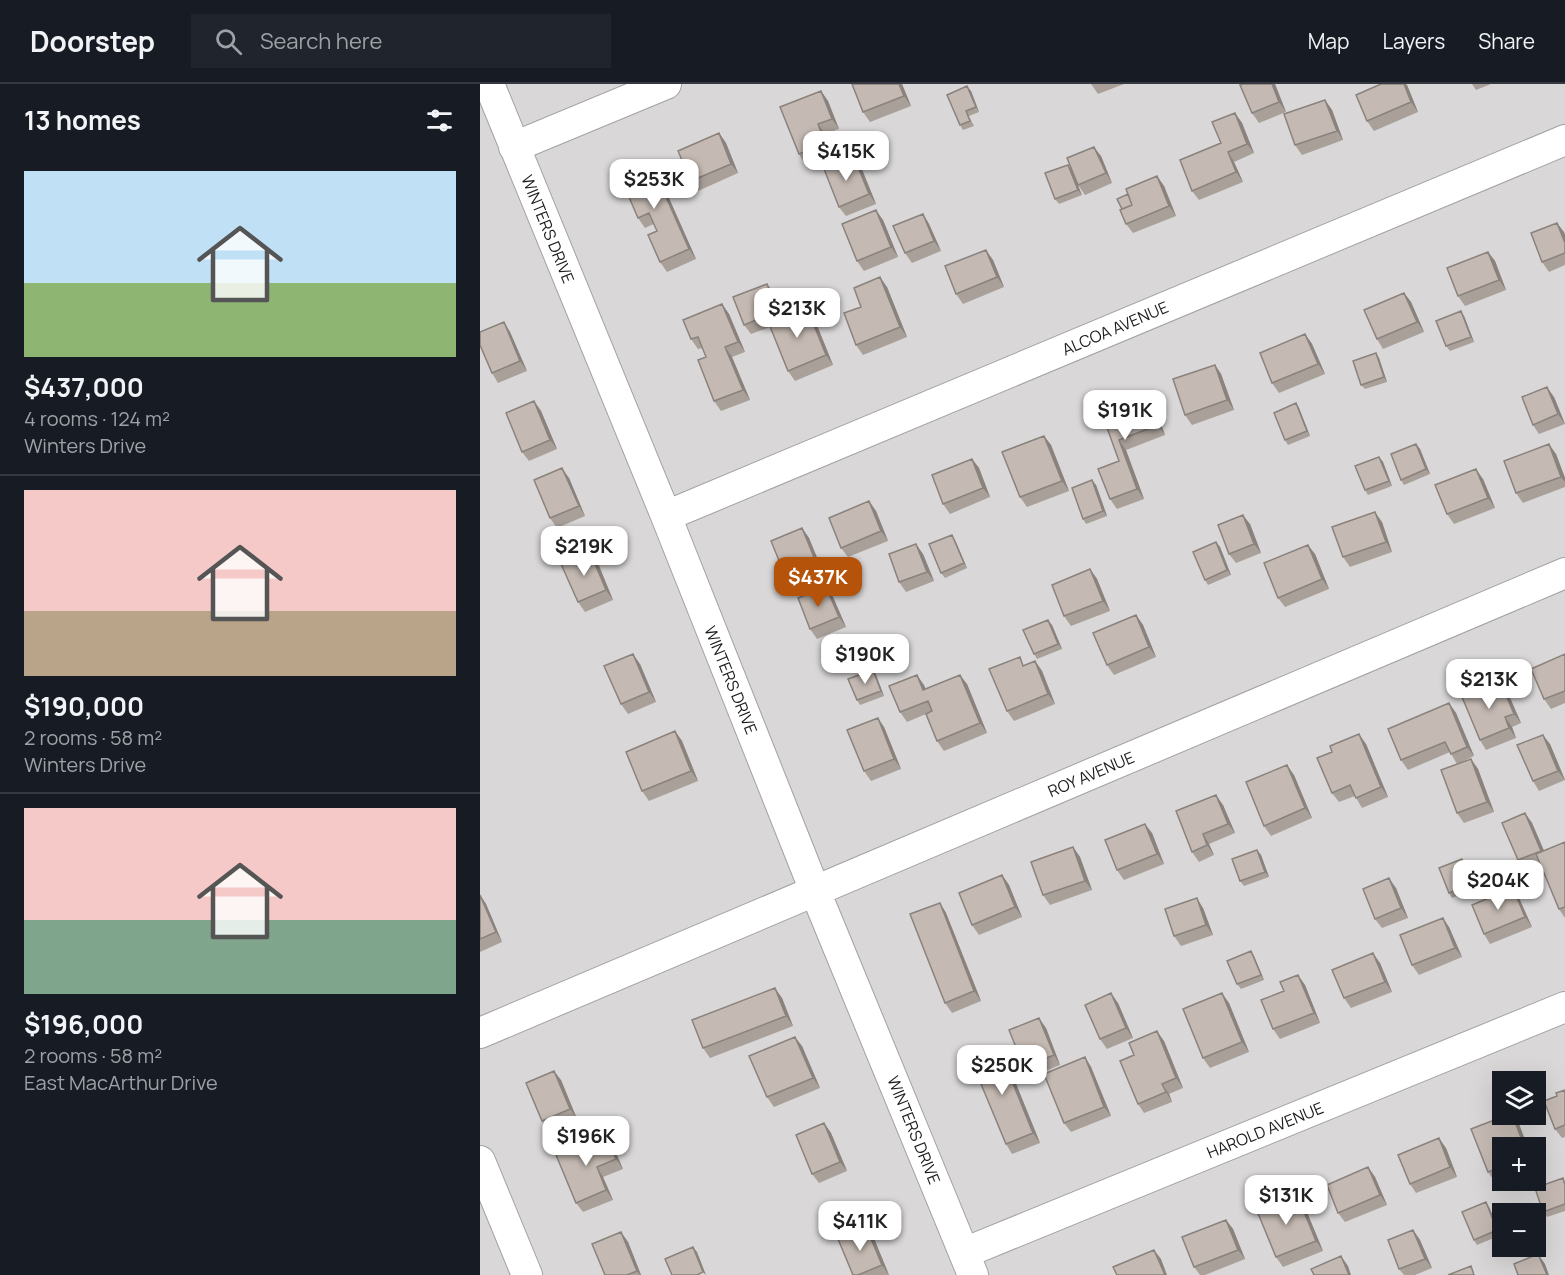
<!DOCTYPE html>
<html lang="en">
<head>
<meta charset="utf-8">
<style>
	body { margin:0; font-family:Manrope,sans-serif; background:#20242c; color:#f1f3f6; height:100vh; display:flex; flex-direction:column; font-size:22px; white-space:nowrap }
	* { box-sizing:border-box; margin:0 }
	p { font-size:20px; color:#9ea1a6 }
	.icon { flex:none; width:33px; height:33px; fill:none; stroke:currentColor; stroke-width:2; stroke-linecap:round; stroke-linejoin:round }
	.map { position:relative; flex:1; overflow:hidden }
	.side { display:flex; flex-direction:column; background:#171b24; width:480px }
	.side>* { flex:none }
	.fabs { position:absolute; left:1012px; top:987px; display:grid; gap:12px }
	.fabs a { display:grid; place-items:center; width:54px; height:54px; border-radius:0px; background:#171b24; box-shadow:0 6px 24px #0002; font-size:30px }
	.price { position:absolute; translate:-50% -51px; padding:0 14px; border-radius:12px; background:#fff; color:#222; font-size:20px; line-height:39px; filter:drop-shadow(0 2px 3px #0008) }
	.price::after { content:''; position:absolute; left:50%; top:36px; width:18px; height:14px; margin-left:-9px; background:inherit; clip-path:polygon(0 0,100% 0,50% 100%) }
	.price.current { background:#b45309; color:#fff }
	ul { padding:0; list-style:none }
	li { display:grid; align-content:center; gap:12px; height:318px; padding:0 24px }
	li+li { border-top:2px solid #363941 }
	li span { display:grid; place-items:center; height:186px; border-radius:0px; color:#555 }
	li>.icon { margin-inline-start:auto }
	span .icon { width:108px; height:108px; fill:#fffc; stroke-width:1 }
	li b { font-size:26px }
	h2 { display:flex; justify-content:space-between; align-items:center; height:72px; padding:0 24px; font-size:26px }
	header { display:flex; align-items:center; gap:36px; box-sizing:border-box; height:84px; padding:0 30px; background:#171b24; border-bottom:2px solid #363941 }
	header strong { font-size:28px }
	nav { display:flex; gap:33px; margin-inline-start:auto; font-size:21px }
	.search { width:420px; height:54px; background:#20242c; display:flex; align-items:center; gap:15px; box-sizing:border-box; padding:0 21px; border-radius:0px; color:#9ea1a6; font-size:22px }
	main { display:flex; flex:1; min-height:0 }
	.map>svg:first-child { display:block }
	.residential { fill:#d9d7d7; fill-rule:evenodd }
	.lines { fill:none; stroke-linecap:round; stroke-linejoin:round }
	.street-casing { stroke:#a2a2a2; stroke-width:32 }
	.street { stroke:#fff; stroke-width:30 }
	.wall { fill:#a9a09a }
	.shaded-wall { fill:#8a827d }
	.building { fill:#c5bab3; stroke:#8a827d; stroke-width:1.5 }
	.labels { text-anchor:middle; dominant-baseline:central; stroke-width:4.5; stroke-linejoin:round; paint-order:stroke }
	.street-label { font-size:16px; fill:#1b1b1b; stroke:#fff }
</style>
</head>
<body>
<header>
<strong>Doorstep</strong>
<div class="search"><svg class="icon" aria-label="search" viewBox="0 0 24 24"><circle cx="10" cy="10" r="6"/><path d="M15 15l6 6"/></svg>Search here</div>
<nav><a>Map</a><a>Layers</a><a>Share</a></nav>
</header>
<main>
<section class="side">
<h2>13 homes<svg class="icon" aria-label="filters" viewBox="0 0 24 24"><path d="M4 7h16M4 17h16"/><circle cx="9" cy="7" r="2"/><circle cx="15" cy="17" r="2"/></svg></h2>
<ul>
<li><span style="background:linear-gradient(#bfe0f5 60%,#8fb573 0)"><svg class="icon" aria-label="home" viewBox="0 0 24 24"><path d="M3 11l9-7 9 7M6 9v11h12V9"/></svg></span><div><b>$437,000</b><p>4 rooms · 124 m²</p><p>Winters Drive</p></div></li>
<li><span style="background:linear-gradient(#f6c9c9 65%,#b9a48a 0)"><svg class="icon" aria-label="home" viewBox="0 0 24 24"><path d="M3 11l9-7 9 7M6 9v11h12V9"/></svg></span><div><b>$190,000</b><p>2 rooms · 58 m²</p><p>Winters Drive</p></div></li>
<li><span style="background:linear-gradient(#f6c9c9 60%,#7fa58c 0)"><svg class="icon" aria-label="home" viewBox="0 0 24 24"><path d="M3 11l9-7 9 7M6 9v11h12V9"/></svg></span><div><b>$196,000</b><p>2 rooms · 58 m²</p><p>East MacArthur Drive</p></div></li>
</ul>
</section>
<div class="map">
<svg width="1085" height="1191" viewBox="0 0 1085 1191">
	<rect width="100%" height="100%" fill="#ede8df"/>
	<path class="residential" d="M0,0H1085V1191H0ZM1023,998H1056V1030H1023ZM1023,1064H1056V1096H1023ZM1023,1130H1056V1162H1023Z"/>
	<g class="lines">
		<defs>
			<path id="street" d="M9,0L186,432L335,807L493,1191
				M34,63L186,0
				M186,432L1085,56
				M0,949L1085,489
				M0,1077L47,1191
				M484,1169L1085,923"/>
		</defs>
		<use href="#street" class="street-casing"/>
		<use href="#street" class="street"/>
	</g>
	<path class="wall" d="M372,0H422L431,22L390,38L383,28Z
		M611,0H644L618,10Z
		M795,0L806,28L779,39L772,29Z
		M992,0H1011L996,6Z
		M927,1L938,28L894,47L887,37Z
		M341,7L348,17L359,45L345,50L352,69L325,80L319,70Z
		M491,7L499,28L489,32L494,42L483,46L480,41Z
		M845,16L852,26L863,56L822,71L815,61Z
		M755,29L762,39L774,69L754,78L763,98L719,116L712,107L741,59Z
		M239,49L246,59L258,89L218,107L211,97Z
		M621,72L632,99L605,111L598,101Z
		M374,73L381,83L396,120L366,132L359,123Z
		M170,77L177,87L216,175L187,188L180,178L177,147L174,140L165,144L158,134Z
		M591,85L602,111L579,120L575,115Z
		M677,92L684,102L696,132L653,149L646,140L648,111Z
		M443,130L449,140L461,167L432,179L425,169Z
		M403,136L418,173L384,187L377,177Z
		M1077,139L1085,151V181L1069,188L1062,178Z
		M1008,168L1015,177L1026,206L985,222L978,212Z
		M513,176L524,203L483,220L476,210Z
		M407,203L427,253L383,271L376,261L381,223Z
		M924,209L931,218L944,248L903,265L897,255Z
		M294,210L303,234L327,224L334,234L353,281L315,297L308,287L290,243L271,250L264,241Z
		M242,220L249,230L265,268L252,273L270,316L241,327L234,317L226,273L223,264L218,265L211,255Z
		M984,232L994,258L970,267L966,262Z
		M24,238L30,248L47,287L18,299L12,289Z
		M825,250L832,260L845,290L799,309L792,299Z
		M896,269L899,274L907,298L885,305L881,301Z
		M735,281L741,290L754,326L712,341L705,331Z
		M1074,313L1085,340L1059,350L1053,341Z
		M54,317L61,327L77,365L49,377L42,368Z
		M816,319L819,324L830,352L808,361L805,356Z
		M673,320L685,351L646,366L664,415L637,425L630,415L639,377L621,327Z
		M564,352L571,361L589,407L547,423L540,413Z
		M936,360L940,365L950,390L924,401L921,396Z
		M1076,370L1085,394V403L1043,419L1036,409Z
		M899,373L903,378L912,402L888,411L885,406Z
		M492,375L499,384L510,413L470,430L463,420Z
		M89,394L105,432L77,444L70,434Z
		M1003,395L1015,424L974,440L967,430Z
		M616,401L627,432L606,440L603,435Z
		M389,417L396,427L408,457L368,473L361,464Z
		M902,438L912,468L870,483L863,473Z
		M770,440L781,469L756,479L749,470Z
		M322,444L329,454L347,498L316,511L309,501Z
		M475,456L487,484L465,494L461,489Z
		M736,458L740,463L751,491L728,501L725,496Z
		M443,470L454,497L426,508L419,498Z
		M835,470L849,505L805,523L798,514Z
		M117,477L133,516L105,528L98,518Z
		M610,485L617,495L630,527L591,542L584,532Z
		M353,513L366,543L337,555L330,545Z
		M656,531L663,541L676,573L634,591L627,581Z
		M572,541L582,565L557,575L554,570Z
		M1085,570V619L1071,625L1064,615Z
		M555,577L562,587L575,620L534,637L527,627L546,581Z
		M160,580L176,618L148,630L141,620Z
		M396,591L404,612L380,621L377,616Z
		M487,600L507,649L464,667L457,657L446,630L427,638L420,628L444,601L445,605Z
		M1027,607L1041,639L1032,643L1036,654L1006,666L1000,656Z
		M969,619L976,629L994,672L977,680L970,668L928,686L921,676Z
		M404,643L421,685L391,697L384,687Z
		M195,647L202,657L218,697L169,717L162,707Z
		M886,660L908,713L882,724L875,712L859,718L852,709Z
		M1070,660L1085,696L1059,707L1053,697Z
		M991,675L998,685L1014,728L984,739L977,729Z
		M814,691L832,734L791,752L784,742Z
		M743,721L755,749L729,760L734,771L719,778L712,768L696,727Z
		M1045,729L1052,739L1064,767L1085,758V834L1079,825L1060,780L1045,786L1038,776Z
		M672,749L684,780L644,796L637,786Z
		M593,763L600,773L612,806L570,821L563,811Z
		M777,766L781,771L789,793L764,802L760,797Z
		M982,775L986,779L996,804L972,814L969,809Z
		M522,791L529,801L542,833L499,851L492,841Z
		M916,804L928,834L902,844L895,835Z
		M1033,804L1039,814L1052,843L1010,860L1004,850Z
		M0,811L6,820L22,858L0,868Z
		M460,819L466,829L501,917L472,929L465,919Z
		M723,824L733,851L701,862L694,852Z
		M969,843L982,873L939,891L932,881Z
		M771,867L774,872L784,896L761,905L757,900Z
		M900,879L912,908L871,924L864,914Z
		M825,901L840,939L800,955L793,945Z
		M302,914L313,942L230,974L223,964Z
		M638,919L653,954L627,965L620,955Z
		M749,919L769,968L730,984L723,974Z
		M566,944L580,981L551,993L544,983Z
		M684,957L703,1004L689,1010L692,1018L664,1029L658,1020L654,971Z
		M322,962L340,1004L294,1023L287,1013Z
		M605,973L611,983L631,1032L591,1048L584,1039Z
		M526,975L560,1059L532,1070L526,1060Z
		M81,996L97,1035L69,1047L62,1037Z
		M1085,1006V1053L1082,1054L1075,1045L1077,1012Z
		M1030,1030H1032L1039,1040L1048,1064H1023V1095L1015,1098L1008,1088L991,1045Z
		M344,1039L351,1049L367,1087L339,1099L332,1090Z
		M132,1060L143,1085L123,1093L133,1116L103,1128L96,1119L76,1071Z
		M966,1064L977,1093L936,1109L930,1100Z
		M888,1083L895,1093L907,1121L865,1138L858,1129Z
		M1085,1098V1127L1067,1133L1063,1128Z
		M817,1111L824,1121L843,1167L803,1183L796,1173Z
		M1009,1123L1021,1151L997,1161L994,1156Z
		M746,1136L753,1145L765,1175L725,1191H720L714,1183Z
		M386,1143L393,1152L409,1191H373Z
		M933,1146L940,1156L952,1184L935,1191H924L919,1185Z
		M141,1148L148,1158L161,1191H125Z"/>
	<path class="shaded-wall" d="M419,0H422L431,22L424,12Z
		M792,0H795L806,28L799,18Z
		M924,0H926L927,1L938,28L931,18Z
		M487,2L491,7L499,28L496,23Z
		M341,7L348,17L359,45L352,35Z
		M845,16L852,26L863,56L857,47Z
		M755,29L762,39L774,69L767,60Z
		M338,40L345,50L352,69L345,59Z
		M239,49L246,59L258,89L251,80Z
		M614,63L621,72L632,99L626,89Z
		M748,68L754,78L763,98L756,88Z
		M374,73L381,83L396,120L389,110Z
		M170,77L177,87L216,175L209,165Z
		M588,81L591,85L602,111L598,106Z
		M677,92L684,102L696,132L689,122Z
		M396,126L403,136L418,173L411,163Z
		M443,130L449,140L461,167L454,157Z
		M1077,139L1084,148L1085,151V159Z
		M506,166L513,176L524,203L517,193Z
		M1008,168L1015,177L1026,206L1019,196Z
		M400,193L407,203L427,253L420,243Z
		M287,200L294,210L304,237L298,227Z
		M924,209L931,218L944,248L937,238Z
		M242,220L249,230L265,268L258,258Z
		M327,224L334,234L353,281L346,271Z
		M981,227L984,232L994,258L991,253Z
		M24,238L30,248L47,287L40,277Z
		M825,250L832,260L845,290L838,280Z
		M245,263L252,273L270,316L263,306Z
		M896,269L899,274L907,298L904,293Z
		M735,281L741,290L754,326L747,316Z
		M1067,303L1074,313L1085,340L1078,330Z
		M666,310L673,320L685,351L678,341Z
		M54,317L61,327L77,365L70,356Z
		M816,319L819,324L830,352L827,347Z
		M564,352L571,361L589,407L582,397Z
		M639,356L646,366L664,415L657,405Z
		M936,360L940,365L950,390L946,385Z
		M1069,360L1076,370L1085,394V398L1081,393Z
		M899,373L903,378L912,402L909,397Z
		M492,375L499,384L510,413L503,404Z
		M82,384L89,394L105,432L99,422Z
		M996,385L1003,395L1015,424L1008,414Z
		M612,396L616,401L627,432L623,427Z
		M389,417L396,427L408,457L401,447Z
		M895,428L902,438L912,468L906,458Z
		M763,431L770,440L781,469L774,460Z
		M322,444L329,454L347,498L340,488Z
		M472,451L475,456L487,484L484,479Z
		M736,458L740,463L751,491L747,486Z
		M436,460L443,470L454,497L447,488Z
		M828,461L835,470L849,505L842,495Z
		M110,468L117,477L133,516L126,506Z
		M610,485L617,495L630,527L623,517Z
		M346,503L353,513L366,543L359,533Z
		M656,531L663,541L676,573L669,563Z
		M568,536L572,541L582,565L578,560Z
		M153,570L160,580L176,618L169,608Z
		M555,577L562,587L575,620L568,610Z
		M393,586L396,591L404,612L401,607Z
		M437,591L444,601L450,616L443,606Z
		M480,591L487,600L507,649L500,639Z
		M1020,597L1027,607L1041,639L1034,630Z
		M969,619L976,629L994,672L987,663Z
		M1025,633L1032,643L1036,654L1029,644Z
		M398,634L404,643L421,685L414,675Z
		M195,647L202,657L218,697L211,687Z
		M879,650L886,660L908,713L901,703Z
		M1063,651L1070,660L1085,696L1078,687Z
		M991,675L998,685L1014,728L1007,718Z
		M807,681L814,691L832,734L825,724Z
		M736,711L743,721L755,749L748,740Z
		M1045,729L1052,739L1068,776L1061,767Z
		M665,740L672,749L684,780L677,770Z
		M723,750L729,760L734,771L727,761Z
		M593,763L600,773L612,806L605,797Z
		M777,766L781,771L789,793L785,788Z
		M982,775L986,779L996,804L993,799Z
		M522,791L529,801L542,833L535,823Z
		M909,794L916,804L928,834L921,824Z
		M1033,804L1039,814L1052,843L1045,833Z
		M0,811L6,820L22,858L16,848Z
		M717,814L723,824L733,851L726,841Z
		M460,819L466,829L501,917L494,907Z
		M963,834L969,843L982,873L975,864Z
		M771,867L774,872L784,896L781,891Z
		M893,869L900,879L912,908L905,898Z
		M818,891L825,901L840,939L834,929Z
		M295,904L302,914L313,942L306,932Z
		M631,909L638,919L653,954L646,944Z
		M742,909L749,919L769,968L762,958Z
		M559,934L566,944L580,981L574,971Z
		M677,947L684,957L703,1004L696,994Z
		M315,953L322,962L340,1004L333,994Z
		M519,965L526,975L560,1059L553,1049Z
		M605,973L611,983L631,1032L624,1023Z
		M74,987L81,996L97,1035L90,1025Z
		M682,1000L689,1010L692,1018L686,1008Z
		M1032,1030L1039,1040L1048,1064H1045Z
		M344,1039L351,1049L367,1087L360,1078Z
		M125,1050L132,1060L143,1085L136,1075Z
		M959,1054L966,1064L977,1093L970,1083Z
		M117,1083L123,1093L133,1116L126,1106Z
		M888,1083L895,1093L907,1121L900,1111Z
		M817,1111L824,1121L843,1167L836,1157Z
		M1006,1118L1009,1123L1021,1151L1017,1146Z
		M746,1136L753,1145L765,1175L758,1166Z
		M386,1143L393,1152L409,1191L402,1181Z
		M933,1146L940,1156L952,1184L945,1175Z
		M141,1148L148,1158L161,1191H160L157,1187Z
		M213,1163L217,1168L226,1191L223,1188Z
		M674,1166L681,1175L687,1191H685Z
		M1058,1170L1065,1180L1069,1191H1067Z
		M861,1172L868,1182L871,1191H869Z"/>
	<path class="building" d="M372,0H419L424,12L383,28Z
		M763,0H792L799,18L772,29L760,1Z
		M901,0H924L931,18L887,37L876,11Z
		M487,2L496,23L486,27L490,37L480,41L467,11Z
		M341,7L352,35L338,40L345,59L319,70L300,23Z
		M845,16L857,47L815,61L804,30Z
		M755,29L767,60L748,68L756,88L712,107L700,76L741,59L732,38Z
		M239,49L251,80L211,97L198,67Z
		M614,63L626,89L598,101L587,74Z
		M374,73L389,110L359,123L344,85Z
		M170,77L209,165L180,178L168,151L177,147L169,129L158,134L139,90Z
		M588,81L598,106L575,115L565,89Z
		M677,92L689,122L646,140L640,126L652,121L646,105Z
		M648,110L652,121L642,125L637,115Z
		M396,126L411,163L377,177L362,140Z
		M443,130L454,157L425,169L413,142Z
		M1077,139L1085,159V169L1062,178L1051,149Z
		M506,166L517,193L476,210L465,182Z
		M1008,168L1019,196L978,212L967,184Z
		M400,193L420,243L376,261L364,229L381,223L374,204Z
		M287,200L298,227L264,241L253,213Z
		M924,209L937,238L897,255L884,226Z
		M242,220L258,258L245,263L263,306L234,317L218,276L226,273L218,253L211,255L203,236Z
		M327,224L346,271L308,287L289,240Z
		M981,227L991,253L966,262L956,237Z
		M24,238L40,277L12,289L0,261V248Z
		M825,250L838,280L792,299L780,269Z
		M896,269L904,293L881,301L873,277Z
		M735,281L747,316L705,331L693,295Z
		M1067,303L1078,330L1053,341L1042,313Z
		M666,310L678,341L639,356L657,405L630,415L618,385L639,377L621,327Z
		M54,317L70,356L42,368L26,329Z
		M816,319L827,347L805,356L794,329Z
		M564,352L582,397L540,413L522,368Z
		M936,360L946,385L921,396L911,370Z
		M1069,360L1081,393L1036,409L1024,377Z
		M899,373L909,397L885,406L875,382Z
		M492,375L503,404L463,420L452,391Z
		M82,384L99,422L70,434L54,396Z
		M996,385L1008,414L967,430L955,401Z
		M612,396L623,427L603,435L592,404Z
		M389,417L401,447L361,464L349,434Z
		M895,428L906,458L863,473L852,443Z
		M763,431L774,460L749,470L738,441Z
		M322,444L340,488L309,501L291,457Z
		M472,451L484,479L461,489L449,460Z
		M736,458L747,486L725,496L713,468Z
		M436,460L447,488L419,498L409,470Z
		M828,461L842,495L798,514L784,479Z
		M110,468L126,506L98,518L81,480Z
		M610,485L623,517L584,532L572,501Z
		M346,503L359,533L330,545L318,514Z
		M656,531L669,563L627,581L613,549Z
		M568,536L578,560L554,570L543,546Z
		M153,570L169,608L141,620L124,582Z
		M1085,570V607L1064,615L1051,585Z
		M540,573L543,582L555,577L568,610L527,627L509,585Z
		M393,586L401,607L377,616L368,595Z
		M437,591L443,606L480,591L500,639L457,657L446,630L452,627L448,617L420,628L409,602Z
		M1020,597L1034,630L1025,633L1029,644L1000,656L982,613Z
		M969,619L987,663L971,670L965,658L921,676L908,645Z
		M398,634L414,675L384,687L367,646Z
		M195,647L211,687L162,707L146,668Z
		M879,650L901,703L876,714L870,701L852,709L837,674L852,668L850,662Z
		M1063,651L1078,687L1053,697L1037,661Z
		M991,675L1007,718L977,729L961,686Z
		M807,681L825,724L784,742L766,698Z
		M736,711L748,740L723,750L727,761L712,768L696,727Z
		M1045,729L1061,767L1038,776L1022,739Z
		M665,740L677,770L637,786L625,756Z
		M1085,758V823L1079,825L1056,770Z
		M593,763L605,797L563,811L551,778Z
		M777,766L785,788L760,797L752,775Z
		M982,775L993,799L969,809L959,784Z
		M522,791L535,823L492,841L479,809Z
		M909,794L921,824L895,835L883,805Z
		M1033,804L1045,833L1004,850L992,821Z
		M0,811L16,848L0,855Z
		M717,814L726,841L694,852L685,825Z
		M460,819L494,907L465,919L430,830Z
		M963,834L975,864L932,881L920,851Z
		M771,867L781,891L757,900L747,877Z
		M893,869L905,898L864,914L852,886Z
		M818,891L834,929L793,945L781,916L804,907L800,898Z
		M295,904L306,932L223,964L212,936Z
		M631,909L646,944L620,955L605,921Z
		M742,909L762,958L723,974L703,925Z
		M559,934L574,971L544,983L529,946Z
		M677,947L696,994L682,1000L686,1008L658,1020L640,977L654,971L649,959Z
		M315,953L333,994L287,1013L269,972Z
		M519,965L553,1049L526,1060L491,976Z
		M605,973L624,1023L584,1039L564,990Z
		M74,987L90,1025L62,1037L46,999Z
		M1085,1006V1041L1075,1045L1064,1017L1077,1012L1076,1009Z
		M1030,1030H1032L1045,1064H1023V1082L1008,1088L991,1045Z
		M344,1039L360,1078L332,1090L316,1051Z
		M125,1050L136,1075L117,1083L126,1106L96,1119L76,1071Z
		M959,1054L970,1083L930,1100L918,1071Z
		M888,1083L900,1111L858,1129L847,1101Z
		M1083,1094L1085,1101V1120L1063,1128L1055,1104Z
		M817,1111L836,1157L796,1173L777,1127Z
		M1006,1118L1017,1146L994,1156L982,1128Z
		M746,1136L758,1166L714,1183L702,1153Z
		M386,1143L402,1181L378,1191H373L358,1155Z
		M933,1146L945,1175L919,1185L908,1156Z
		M141,1148L157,1187L147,1191H125L112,1160Z
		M213,1163L223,1188L217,1191H192L185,1175Z
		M674,1166L685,1191H637L633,1183Z
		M1058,1170L1067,1191H1038L1034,1180Z
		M861,1172L869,1191H834L831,1185Z
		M991,1182L994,1191H968Z"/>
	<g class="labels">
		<g class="street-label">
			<text transform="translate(68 145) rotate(68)">WINTERS DRIVE</text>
			<text transform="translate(635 244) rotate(-23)">ALCOA AVENUE</text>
			<text transform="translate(251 596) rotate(68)">WINTERS DRIVE</text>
			<text transform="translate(611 690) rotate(-23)">ROY AVENUE</text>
			<text transform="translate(434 1046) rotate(68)">WINTERS DRIVE</text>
			<text transform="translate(785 1046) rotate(-22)">HAROLD AVENUE</text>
		</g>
	</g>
</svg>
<div class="fabs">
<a><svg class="icon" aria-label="layers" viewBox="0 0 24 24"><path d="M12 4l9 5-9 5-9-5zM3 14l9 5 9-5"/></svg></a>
<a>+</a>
<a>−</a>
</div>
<b class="price" style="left:366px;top:98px">$415K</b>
<b class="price" style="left:174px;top:126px">$253K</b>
<b class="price" style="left:317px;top:255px">$213K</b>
<b class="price" style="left:645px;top:357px">$191K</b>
<b class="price" style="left:104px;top:493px">$219K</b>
<b class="price current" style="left:338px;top:524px">$437K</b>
<b class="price" style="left:385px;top:601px">$190K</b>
<b class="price" style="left:1009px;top:626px">$213K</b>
<b class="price" style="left:1018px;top:827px">$204K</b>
<b class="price" style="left:522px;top:1012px">$250K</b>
<b class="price" style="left:106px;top:1083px">$196K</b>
<b class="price" style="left:806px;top:1142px">$131K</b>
<b class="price" style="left:380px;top:1168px">$411K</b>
</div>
</main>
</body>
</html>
